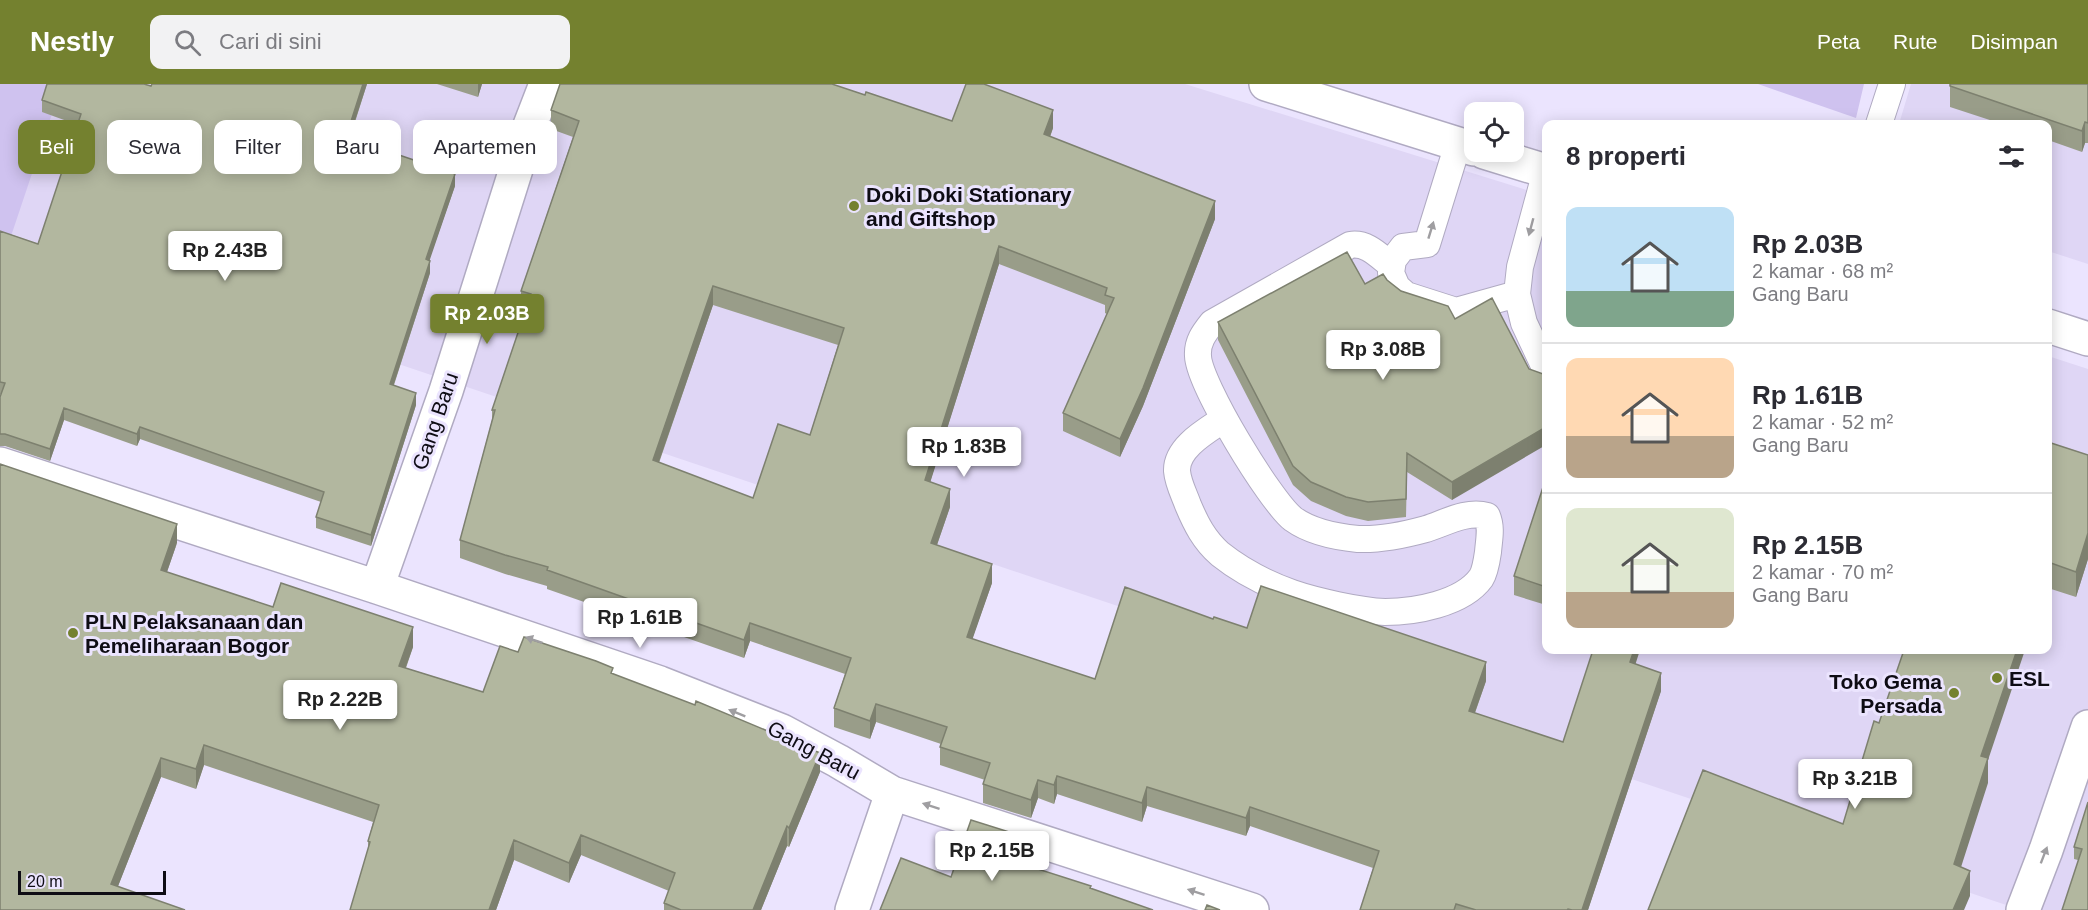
<!DOCTYPE html>
<html lang="id">
<head>
<meta charset="utf-8">
<style>
	body { margin:0; font-family:Helvetica,sans-serif; background:#f2f2f3; color:#2b2b33; height:100vh; display:flex; flex-direction:column; font-size:22px; white-space:nowrap }
	* { box-sizing:border-box; margin:0 }
	p { font-size:20px; color:#7c7c81 }
	.icon { flex:none; width:33px; height:33px; fill:none; stroke:currentColor; stroke-width:2; stroke-linecap:round; stroke-linejoin:round }
	.map { position:relative; flex:1; overflow:hidden }
	.panel { position:absolute; left:1542px; top:36px; width:510px; height:534px; display:flex; flex-direction:column; background:#fff; border-radius:12px; box-shadow:0 3px 15px #0003 }
	.panel>* { flex:none }
	.top-card { position:absolute; left:18px; top:36px; width:570px; height:54px; display:flex; gap:12px }
	.tools { position:absolute; left:1464px; top:18px; display:grid; gap:12px }
	.tools a { display:grid; place-items:center; width:60px; height:60px; border-radius:12px; background:#fff; box-shadow:0 3px 15px #0003; font-size:30px }
	.scale { position:absolute; left:18px; bottom:15px; width:148px; box-sizing:border-box; padding-left:6px; border:3px solid #0e0c14; border-top:0; font-size:16px; line-height:21px; white-space:nowrap; color:#0e0c14; -webkit-text-stroke:4px #ebe4fe; paint-order:stroke }
	.price { position:absolute; translate:-50% -51px; padding:0 14px; border-radius:6px; background:#fff; color:#222; font-size:20px; line-height:39px; filter:drop-shadow(0 2px 3px #0008) }
	.price::after { content:''; position:absolute; left:50%; top:36px; width:18px; height:14px; margin-left:-9px; background:inherit; clip-path:polygon(0 0,100% 0,50% 100%) }
	.price.on { background:#74812f; color:#fff }
	ul { padding:0; list-style:none }
	li { display:flex; align-items:center; gap:18px; height:150px; padding:0 24px }
	li+li { border-top:2px solid #e1e1e2 }
	li span { display:grid; place-items:center; flex:none; width:168px; height:120px; border-radius:12px; color:#555 }
	li>.icon { margin-inline-start:auto }
	span .icon { width:72px; height:72px; fill:#fffc; stroke-width:1 }
	li b { font-size:26px }
	h2 { display:flex; justify-content:space-between; align-items:center; height:72px; padding:0 24px; font-size:26px }
	.tag { padding:0 21px; border-radius:12px; background:#fff; box-shadow:0 3px 15px #0003; font-size:21px; line-height:54px }
	.tag.on { background:#74812f; color:#fff }
	header { display:flex; align-items:center; gap:36px; box-sizing:border-box; height:84px; padding:0 30px; background:#74812f; color:#fff }
	header strong { font-size:28px }
	nav { display:flex; gap:33px; margin-inline-start:auto; font-size:21px }
	.search { width:420px; height:54px; background:#f2f2f3; display:flex; align-items:center; gap:15px; box-sizing:border-box; padding:0 21px; border-radius:12px; color:#7c7c81; font-size:22px }
	.map>svg:first-child { display:block }
	.built { fill:#dfd6f5 }
	.green { fill:#cfc2ef }
	.lines { fill:none; stroke-linecap:round; stroke-linejoin:round }
	.service-casing { stroke:#b0aac2; stroke-width:28 }
	.minor-casing { stroke:#b0aac2; stroke-width:36 }
	.tertiary-casing { stroke:#b0aac2; stroke-width:36 }
	.service { stroke:#fff; stroke-width:26 }
	.minor { stroke:#fff; stroke-width:33 }
	.tertiary { stroke:#fff; stroke-width:33 }
	.wall { fill:#999d89; fill-rule:evenodd }
	.shaded-wall { fill:#7d806f }
	.building { fill:#b2b79f; stroke:#7d806f; stroke-width:1.5; fill-rule:evenodd }
	.oneway { fill:#9f9ea1 }
	.poi-dot { fill:#74812f; stroke:#ebe4fe; stroke-width:2 }
	.labels { text-anchor:middle; dominant-baseline:central; stroke-width:6; stroke-linejoin:round; paint-order:stroke }
	.poi-label { font-size:21px; font-weight:bold; fill:#0e0c14; stroke:#ebe4fe; text-anchor:start }
	.street-label { font-size:21px; fill:#0e0c14; stroke:#ebe4fe }
</style>
</head>
<body>
<header>
<strong>Nestly</strong>
<div class="search"><svg class="icon" aria-label="search" viewBox="0 0 24 24"><circle cx="10" cy="10" r="6"/><path d="M15 15l6 6"/></svg>Cari di sini</div>
<nav><a>Peta</a><a>Rute</a><a>Disimpan</a></nav>
</header>
<div class="map">
<svg width="2088" height="826" viewBox="0 0 2088 826">
	<rect width="100%" height="100%" fill="#ebe4fe"/>
	<path class="built" d="M0,0H1185L1546,112V566H2048V272L2088,285V826H2021L0,146Z
		M1911,0H2088V180L2048,167V40H1899Z"/>
	<path class="green" d="M0,0H62L0,185Z
		M1758,0H1864L1856,34Z"/>
	<g class="lines">
		<defs>
			<path id="service" d="M1879,40L1892,0
				M1458,60L1427,160L1403,163L1393,176L1391,189L1397,203L1406,211L1456,227L1517,210L1520,183L1546,87
				M1517,210L1524,239L1546,286
				M1224,335C1208,346 1176,363 1177,387C1178,399 1184,410 1188,421C1196,440 1204,456 1220,470C1240,486 1267,500 1292,509C1315,517 1360,527 1385,528C1414,528 1462,520 1481,494C1485,488 1487,475 1488,468C1489,455 1492,444 1487,432C1467,426 1445,439 1426,445C1404,451 1381,456 1358,455C1337,453 1311,448 1293,435C1270,417 1199,300 1198,272C1197,258 1204,249 1212,239L1350,161C1367,158 1379,172 1392,182"/>
			<path id="minor" d="M0,380L377,503L660,599L782,647L838,677L892,709L1252,826
				M377,503L446,307L529,44L546,0
				M852,826L892,709
				M2023,826L2046,766L2088,643"/>
			<path id="tertiary" d="M1266,0L1474,65
				M1484,68L1546,87
				M2048,242L2088,255"/>
		</defs>
		<use href="#service" class="service-casing"/>
		<use href="#minor" class="minor-casing"/>
		<use href="#tertiary" class="tertiary-casing"/>
		<use href="#service" class="service"/>
		<use href="#minor" class="minor"/>
		<use href="#tertiary" class="tertiary"/>
	</g>
	<path class="wall" d="M152,0H367L350,54L455,102L429,176L430,189L394,301L416,321L371,462L316,444V433L321,418L140,355L137,362L64,336L50,377L5,362H0V313L1,310H0V147L38,160L78,41L42,28V16L151,2Z
		M437,0H482L478,13Z
		M2088,0V59H2085L2082,68L2048,56V40H2002L1950,23V2Z
		M551,26L952,37L1053,44L1050,53L1215,135L1143,322L1120,373L1063,347V329L1107,230L1105,229V221L999,180L930,398L950,423L937,461L992,499L972,555L1095,595L1213,535L1247,544L1486,597L1475,629L1563,658L1635,580L1661,607L1588,826H1360L1373,784L1250,742L1246,752L1147,722L1142,738L1057,710L1054,720L1038,714L1031,734L983,719V700L985,696L940,681V663L941,660L876,638L870,655L834,643V624L845,590L750,557L744,574L547,505V502L505,490L460,474V456L492,336V326L525,227L521,225V207L573,53L551,45ZM713,221L838,261L810,351L753,414L659,379Z
		M1387,196L1401,207L1455,235L1529,285L1452,416L1407,388L1406,433L1368,437L1346,432L1311,417L1293,401L1218,256V238Z
		M2048,358L2088,371V475L2076,513L2048,504Z
		M1546,394V521L1514,511V492Z
		M177,459L167,488L273,523L413,563L406,584L483,608L518,568L613,590L820,688L789,763L787,762L761,826H664V819L669,807L581,771L569,799L514,776L496,826H350L368,766V757L373,738L204,681L196,705L161,693L118,802L0,826Z
		M2088,718V826L2078,776L2074,775V763Z"/>
	<path class="shaded-wall" d="M363,0H367L346,64V53Z
		M478,0H482L478,13Z
		M1053,26V44L1044,69V50Z
		M2085,38V59L2082,68V47Z
		M455,90V102L426,187V175Z
		M1215,117V135L1143,322L1120,373V355Z
		M999,162V180L925,415V396Z
		M430,177V189L390,312V300Z
		M713,202V221L653,395V376Z
		M416,309V321L371,462V451Z
		M64,324V336L50,377V365Z
		M140,343V355L137,362V350Z
		M1546,343V361L1452,416V398Z
		M950,405V423L931,478V459Z
		M177,440V459L161,505V486Z
		M2088,449V475L2076,513V488Z
		M992,480V499L967,571V553Z
		M750,539V557L744,574V556Z
		M413,543V563L399,602V582Z
		M1634,566H1640L1630,597V578Z
		M2017,566H2025L1981,697V672Z
		M1486,578V597L1469,645V627Z
		M1661,589V607L1588,826H1582Z
		M876,620V638L870,655V637Z
		M204,661V681L196,705V685Z
		M820,669V688L789,763V744Z
		M161,674V693L111,820V800Z
		M1988,674V699L1954,805V780Z
		M1057,692V710L1054,720V701Z
		M1038,696V714L1031,734V716Z
		M1147,703V722L1142,738V719Z
		M1250,723V742L1246,752V734Z
		M787,742V762L761,826H753Z
		M581,751V771L569,799V779Z
		M1019,751V770L1010,795V776Z
		M514,756V776L496,826H489Z
		M1970,787V812L1964,826H1953Z"/>
	<path class="building" d="M47,0H144L151,2L152,0H363L346,53L455,90L426,175L430,177L390,300L416,309L371,451L316,433L324,408L140,343L137,350L64,324L50,365L5,350H0V313L5,299L0,298V147L38,160L81,30L42,16Z
		M560,0H832L865,11L866,8L952,37L966,0H984L1053,26L1044,50L1215,117L1143,304L1120,355L1063,329L1114,214L1105,211L1107,204L999,162L925,396L950,405L931,459L992,480L967,553L1095,595L1125,503L1213,535L1214,533L1247,544L1261,502L1486,578L1469,627L1563,658L1593,566H1634L1630,578L1661,589L1582,826H1572L1568,825L1567,826H1476L1456,820L1454,826H1360L1379,767L1250,723L1246,734L1147,703L1142,719L1057,692L1054,701L1038,696L1031,716L983,700L990,679L940,663L947,643L876,620L870,637L834,624L851,574L750,539L744,556L547,486L548,483L505,471L460,456L495,326H492L531,210L521,207L579,37L551,26ZM713,202L844,244L810,351L778,340L753,414L653,376Z
		M1950,0H2088V39L2085,38L2082,47L1950,2Z
		M1347,168L1365,200L1383,190L1387,196L1401,207L1448,222L1455,235L1492,214L1529,285L1546,291V343L1452,398L1407,369L1406,415L1368,418L1346,413L1311,398L1293,382L1218,238Z
		M2048,358L2088,371V449L2076,488L2048,478Z
		M0,380L177,440L161,486L273,523L281,499L413,543L399,582L483,608L500,562L518,568L524,553L596,577L613,584L611,589L695,621L696,617L820,669L789,744L787,742L753,826H681L664,819L675,789L581,751L569,779L514,756L489,826H350L370,758L368,757L379,721L204,661L196,685L161,674L111,800L185,826H0Z
		M1546,394V503L1514,492Z
		M1904,566H2017L1981,672L1988,674L1954,780L1970,787L1953,826H1648L1703,686L1843,740L1874,637L1879,639Z
		M2088,718V826H2062L2082,765L2074,763Z
		M971,736L1019,751L1010,776L1091,802L1090,804L1153,826H880L901,774L951,793Z
		M1207,821L1220,826H1205Z"/>
	<defs><path id="oneway-solid" d="M-6-.8H1V-3.2L6.5 0L1 3.2V.8H-6Z" transform="scale(1.5)"/></defs>
	<g class="oneway">
		<use href="#oneway-solid" transform="translate(1531 143) rotate(105)"/>
		<use href="#oneway-solid" transform="translate(1431 146) rotate(-73)"/>
		<use href="#oneway-solid" transform="translate(534 556) rotate(-161)"/>
		<use href="#oneway-solid" transform="translate(737 629) rotate(-158)"/>
		<use href="#oneway-solid" transform="translate(931 722) rotate(-162)"/>
		<use href="#oneway-solid" transform="translate(2044 771) rotate(-69)"/>
		<use href="#oneway-solid" transform="translate(1196 808) rotate(-162)"/>
	</g>
	<g class="poi-dot">
		<circle cx="854" cy="122" r="6"/>
		<circle cx="73" cy="549" r="6"/>
		<circle cx="1997" cy="594" r="6"/>
		<circle cx="1954" cy="609" r="6"/>
	</g>
	<g class="labels">
		<g class="poi-label">
			<text x="866" y="110">Doki Doki Stationary<tspan x="866" dy="24">and Giftshop</tspan></text>
			<text x="85" y="537">PLN Pelaksanaan dan<tspan x="85" dy="24">Pemeliharaan Bogor</tspan></text>
			<text x="2009" y="594">ESL</text>
			<text x="1942" y="597" text-anchor="end">Toko Gema<tspan x="1942" dy="24">Persada</tspan></text>
		</g>
		<g class="street-label">
			<text transform="translate(435 337) rotate(-71)">Gang Baru</text>
			<text transform="translate(814 666) rotate(28)">Gang Baru</text>
		</g>
	</g>
</svg>
<div class="tools">
<a><svg class="icon" aria-label="locate" viewBox="0 0 24 24"><circle cx="12" cy="12" r="6"/><path d="M12 2v4M12 18v4M2 12h4M18 12h4"/></svg></a>
</div>
<div class="scale">20 m</div>
<b class="price" style="left:225px;top:198px">Rp 2.43B</b>
<b class="price on" style="left:487px;top:261px">Rp 2.03B</b>
<b class="price" style="left:1383px;top:297px">Rp 3.08B</b>
<b class="price" style="left:964px;top:394px">Rp 1.83B</b>
<b class="price" style="left:640px;top:565px">Rp 1.61B</b>
<b class="price" style="left:340px;top:647px">Rp 2.22B</b>
<b class="price" style="left:1855px;top:726px">Rp 3.21B</b>
<b class="price" style="left:992px;top:798px">Rp 2.15B</b>
<div class="top-card">
<a class="tag on">Beli</a>
<a class="tag">Sewa</a>
<a class="tag">Filter</a>
<a class="tag">Baru</a>
<a class="tag">Apartemen</a>
</div>
<section class="panel">
<h2>8 properti<svg class="icon" aria-label="filters" viewBox="0 0 24 24"><path d="M4 7h16M4 17h16"/><circle cx="9" cy="7" r="2"/><circle cx="15" cy="17" r="2"/></svg></h2>
<ul>
<li><span style="background:linear-gradient(#bfe0f5 70%,#7fa58c 0)"><svg class="icon" aria-label="home" viewBox="0 0 24 24"><path d="M3 11l9-7 9 7M6 9v11h12V9"/></svg></span><div><b>Rp 2.03B</b><p>2 kamar · 68 m²</p><p>Gang Baru</p></div></li>
<li><span style="background:linear-gradient(#ffd9b3 65%,#b9a48a 0)"><svg class="icon" aria-label="home" viewBox="0 0 24 24"><path d="M3 11l9-7 9 7M6 9v11h12V9"/></svg></span><div><b>Rp 1.61B</b><p>2 kamar · 52 m²</p><p>Gang Baru</p></div></li>
<li><span style="background:linear-gradient(#dfe7d0 70%,#b9a48a 0)"><svg class="icon" aria-label="home" viewBox="0 0 24 24"><path d="M3 11l9-7 9 7M6 9v11h12V9"/></svg></span><div><b>Rp 2.15B</b><p>2 kamar · 70 m²</p><p>Gang Baru</p></div></li>
</ul>
</section>
</div>
</body>
</html>
